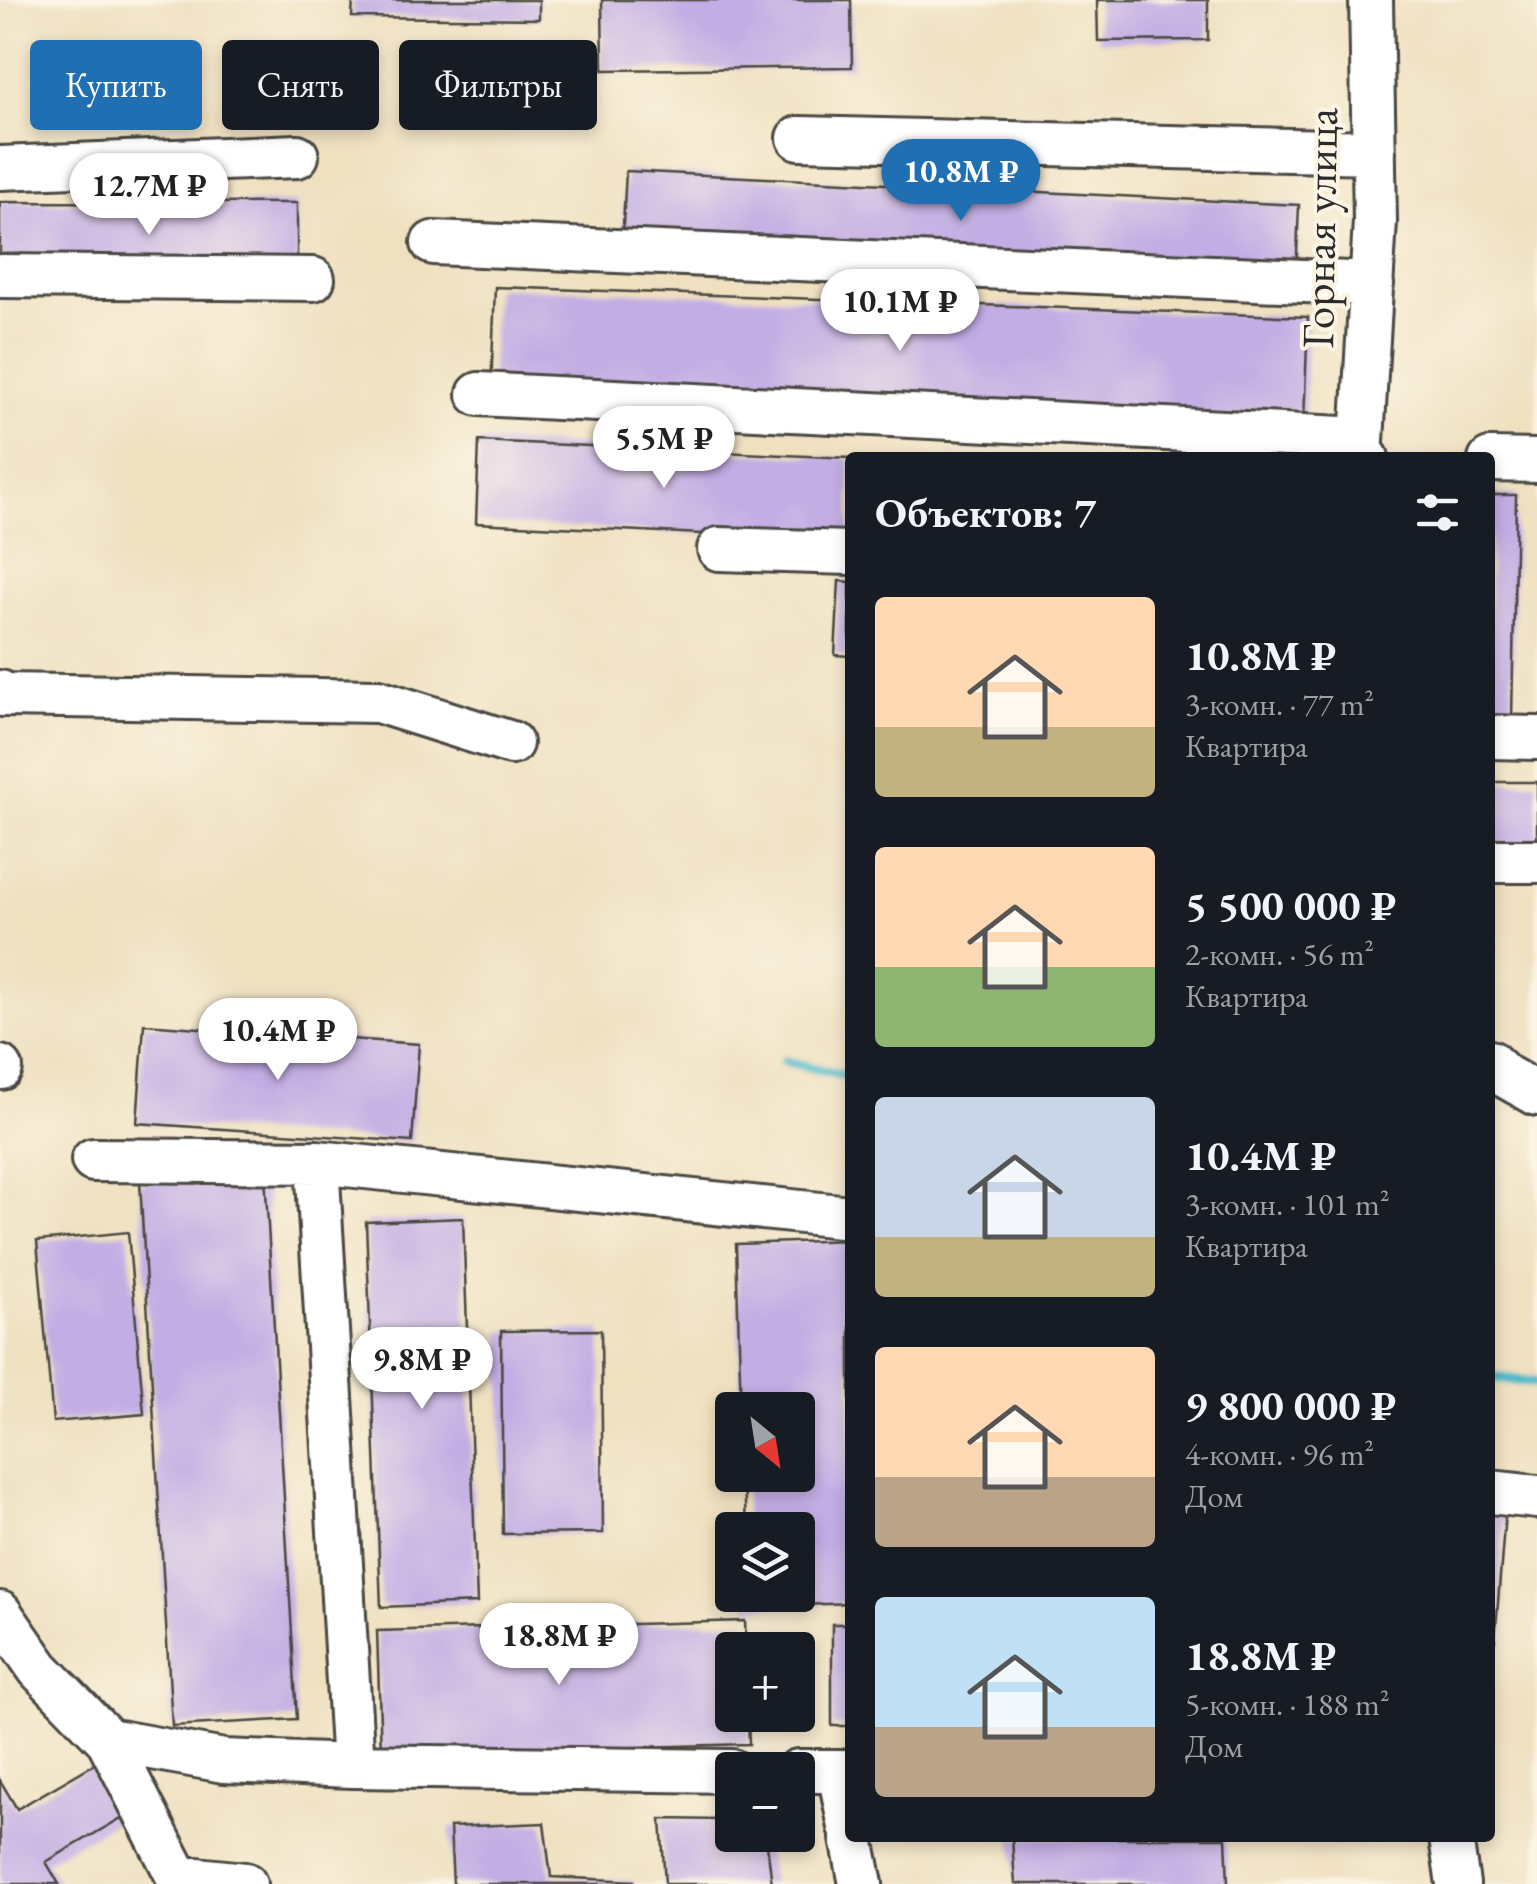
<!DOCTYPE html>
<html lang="ru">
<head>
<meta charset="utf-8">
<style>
	body { margin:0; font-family:"EB Garamond",serif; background:#20242c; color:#f1f3f6; height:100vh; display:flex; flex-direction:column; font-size:38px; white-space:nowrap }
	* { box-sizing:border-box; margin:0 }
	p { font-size:32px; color:#9ea1a6 }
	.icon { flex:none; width:55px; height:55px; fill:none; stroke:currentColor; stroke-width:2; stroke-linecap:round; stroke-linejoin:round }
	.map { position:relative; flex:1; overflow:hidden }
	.drawer { position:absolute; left:845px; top:452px; width:650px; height:1390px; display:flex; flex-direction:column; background:#171b24; border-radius:10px; box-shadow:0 5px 15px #0003 }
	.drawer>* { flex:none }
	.banner { position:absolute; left:30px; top:40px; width:665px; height:90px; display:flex; gap:20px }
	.needle { width:65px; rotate:150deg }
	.controls { position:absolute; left:715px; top:1392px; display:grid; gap:20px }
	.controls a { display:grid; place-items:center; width:100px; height:100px; border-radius:10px; background:#171b24; box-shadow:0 5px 15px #0003; font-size:50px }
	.price { position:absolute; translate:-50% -85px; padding:0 22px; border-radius:35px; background:#fff; color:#222; font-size:32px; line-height:65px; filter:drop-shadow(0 2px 5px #0008) }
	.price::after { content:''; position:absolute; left:50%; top:60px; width:30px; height:22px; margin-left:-15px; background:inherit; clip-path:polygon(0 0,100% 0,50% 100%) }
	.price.selected { background:#1f6fb2; color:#fff }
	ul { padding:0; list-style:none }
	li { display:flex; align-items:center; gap:30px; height:250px; padding:0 30px }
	li span { display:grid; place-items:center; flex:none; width:280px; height:200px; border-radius:10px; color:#555 }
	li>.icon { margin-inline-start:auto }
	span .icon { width:120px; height:120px; fill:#fffc; stroke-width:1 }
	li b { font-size:42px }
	h2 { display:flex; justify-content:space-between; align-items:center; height:120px; padding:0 30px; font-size:42px }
	.chip { padding:0 35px; border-radius:10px; background:#171b24; box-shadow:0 5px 15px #0003; font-size:35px; line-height:90px }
	.chip.selected { background:#1f6fb2; color:#fff }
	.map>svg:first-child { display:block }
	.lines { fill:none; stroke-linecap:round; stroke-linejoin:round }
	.stream { stroke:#4dbac9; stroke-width:10 }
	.building { fill:#c2ade4 }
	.minor-casing { stroke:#484641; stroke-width:48 }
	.minor { stroke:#fff; stroke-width:42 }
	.labels { text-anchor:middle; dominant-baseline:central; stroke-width:8; stroke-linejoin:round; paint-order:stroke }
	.street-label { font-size:45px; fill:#2b2b2b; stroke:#fcf5e5 }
</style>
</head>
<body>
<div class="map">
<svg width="1537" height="1884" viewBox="0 0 1537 1884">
	<rect width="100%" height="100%" fill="#fcf5e5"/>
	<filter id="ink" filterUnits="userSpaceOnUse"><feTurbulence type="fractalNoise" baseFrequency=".01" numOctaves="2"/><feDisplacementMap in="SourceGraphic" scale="20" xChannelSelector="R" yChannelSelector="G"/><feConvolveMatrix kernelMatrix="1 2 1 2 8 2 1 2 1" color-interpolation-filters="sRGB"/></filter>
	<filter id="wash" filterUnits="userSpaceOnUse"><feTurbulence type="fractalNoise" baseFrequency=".0048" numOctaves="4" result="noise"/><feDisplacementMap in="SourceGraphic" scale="40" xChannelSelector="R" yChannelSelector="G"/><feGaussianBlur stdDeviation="2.25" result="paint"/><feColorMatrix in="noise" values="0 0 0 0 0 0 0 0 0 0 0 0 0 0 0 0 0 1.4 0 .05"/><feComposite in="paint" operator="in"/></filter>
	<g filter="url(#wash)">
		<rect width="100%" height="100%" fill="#efe0c0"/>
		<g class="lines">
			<path class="stream" d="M785,1061L850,1077
				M1490,1377L1537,1383"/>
		</g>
		<g id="blocks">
			<path class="building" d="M353,0H539V19L352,17Z
				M602,0H851L852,67L603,70Z
				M1097,0H1208V40L1098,41Z
				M626,171L1299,205L1296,277L622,243Z
				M0,202L297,203V274L0,272Z
				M495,287L1308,317L1304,422L491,391Z
				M479,441L850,458V541L476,523Z
				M1490,495H1516L1512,720L1490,719Z
				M839,581L850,582V656L835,655Z
				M1490,782H1537V853L1490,854Z
				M144,1024L419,1044L412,1142L137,1123Z
				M265,1174L297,1719L172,1726L140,1182Z
				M463,1218L477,1603L381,1607L366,1222Z
				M128,1232L144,1414L53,1422L37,1241Z
				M850,1240V1603L748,1607V1595H798V1530H746L744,1475H798V1410H741L736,1244Z
				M601,1330L603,1533L503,1534L501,1331Z
				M1490,1512L1505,1513L1495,1641H1490Z
				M745,1621L746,1650H732V1715H748L749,1744L381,1754L377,1631Z
				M832,1624H850V1726H832Z
				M98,1762L128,1814L46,1862L59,1884H0V1780L17,1809Z
				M661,1819L723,1820L729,1841L767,1844L772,1884H665Z
				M544,1823L551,1877L634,1881L633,1884H453L450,1827Z
				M1012,1838H1226L1228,1884H1015Z"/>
		</g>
	</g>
	<g filter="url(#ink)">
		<use href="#blocks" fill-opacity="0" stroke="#484641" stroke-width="2.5"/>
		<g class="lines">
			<defs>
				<path id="minor" d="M799,138L1374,152
					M0,168L297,156
					M433,243L1372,284
					M0,276L313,279
					M479,394L1362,439
					M1367,458H1361L1375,221L1371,0
					M1490,460L1537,461
					M719,549L850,553
					M0,692L3,695L378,701L511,743
					M1490,737L1537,738
					M1490,861H1537
					M1490,1062L1505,1076L1537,1094
					M0,1067L1,1068
					M93,1160L317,1162L353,1766L224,1761L108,1740
					M317,1162L850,1217
					M1490,1492L1537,1497
					M0,1613L39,1669L108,1740L178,1877L245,1884
					M353,1766L732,1771
					M798,1771H850
					M839,1772L850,1827
					M852,1838L861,1884
					M1451,1838L1458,1884"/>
			</defs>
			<use href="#minor" class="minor-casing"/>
			<use href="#minor" class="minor"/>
		</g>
	</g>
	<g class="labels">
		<g class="street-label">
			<text transform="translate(1319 228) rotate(-89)">Горная улица</text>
		</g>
	</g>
</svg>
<div class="controls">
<a><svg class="needle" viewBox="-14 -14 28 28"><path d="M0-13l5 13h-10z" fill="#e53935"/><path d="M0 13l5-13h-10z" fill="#9ea1a6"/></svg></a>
<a><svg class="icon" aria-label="layers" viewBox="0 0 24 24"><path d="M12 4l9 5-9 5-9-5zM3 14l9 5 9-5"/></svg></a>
<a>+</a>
<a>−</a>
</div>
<b class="price selected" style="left:961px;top:224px">10.8M ₽</b>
<b class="price" style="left:149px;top:238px">12.7M ₽</b>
<b class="price" style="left:900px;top:354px">10.1M ₽</b>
<b class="price" style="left:664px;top:491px">5.5M ₽</b>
<b class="price" style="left:278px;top:1083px">10.4M ₽</b>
<b class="price" style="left:422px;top:1412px">9.8M ₽</b>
<b class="price" style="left:559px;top:1688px">18.8M ₽</b>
<div class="banner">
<a class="chip selected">Купить</a>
<a class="chip">Снять</a>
<a class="chip">Фильтры</a>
</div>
<section class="drawer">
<h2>Объектов: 7<svg class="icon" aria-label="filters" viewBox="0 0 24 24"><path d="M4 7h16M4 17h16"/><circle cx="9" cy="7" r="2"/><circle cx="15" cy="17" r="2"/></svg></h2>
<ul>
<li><span style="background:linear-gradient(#ffd9b3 65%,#c2b280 0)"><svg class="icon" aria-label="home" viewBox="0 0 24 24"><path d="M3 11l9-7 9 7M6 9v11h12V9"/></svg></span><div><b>10.8M ₽</b><p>3-комн. · 77 m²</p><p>Квартира</p></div></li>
<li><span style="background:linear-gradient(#ffd9b3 60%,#8fb573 0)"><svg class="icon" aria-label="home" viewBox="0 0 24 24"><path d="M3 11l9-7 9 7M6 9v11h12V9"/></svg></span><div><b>5 500 000 ₽</b><p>2-комн. · 56 m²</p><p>Квартира</p></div></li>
<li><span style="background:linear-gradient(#c9d6e8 70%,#c2b280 0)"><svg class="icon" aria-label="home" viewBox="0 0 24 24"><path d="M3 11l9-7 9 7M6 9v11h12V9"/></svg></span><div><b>10.4M ₽</b><p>3-комн. · 101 m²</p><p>Квартира</p></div></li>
<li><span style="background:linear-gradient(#ffd9b3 65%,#b9a48a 0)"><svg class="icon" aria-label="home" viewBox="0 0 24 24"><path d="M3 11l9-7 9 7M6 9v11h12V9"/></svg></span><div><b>9 800 000 ₽</b><p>4-комн. · 96 m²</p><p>Дом</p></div></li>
<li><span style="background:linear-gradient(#bfe0f5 65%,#b9a48a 0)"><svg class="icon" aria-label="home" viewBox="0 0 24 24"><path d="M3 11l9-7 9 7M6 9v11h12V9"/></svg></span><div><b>18.8M ₽</b><p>5-комн. · 188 m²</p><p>Дом</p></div></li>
</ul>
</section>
</div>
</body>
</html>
